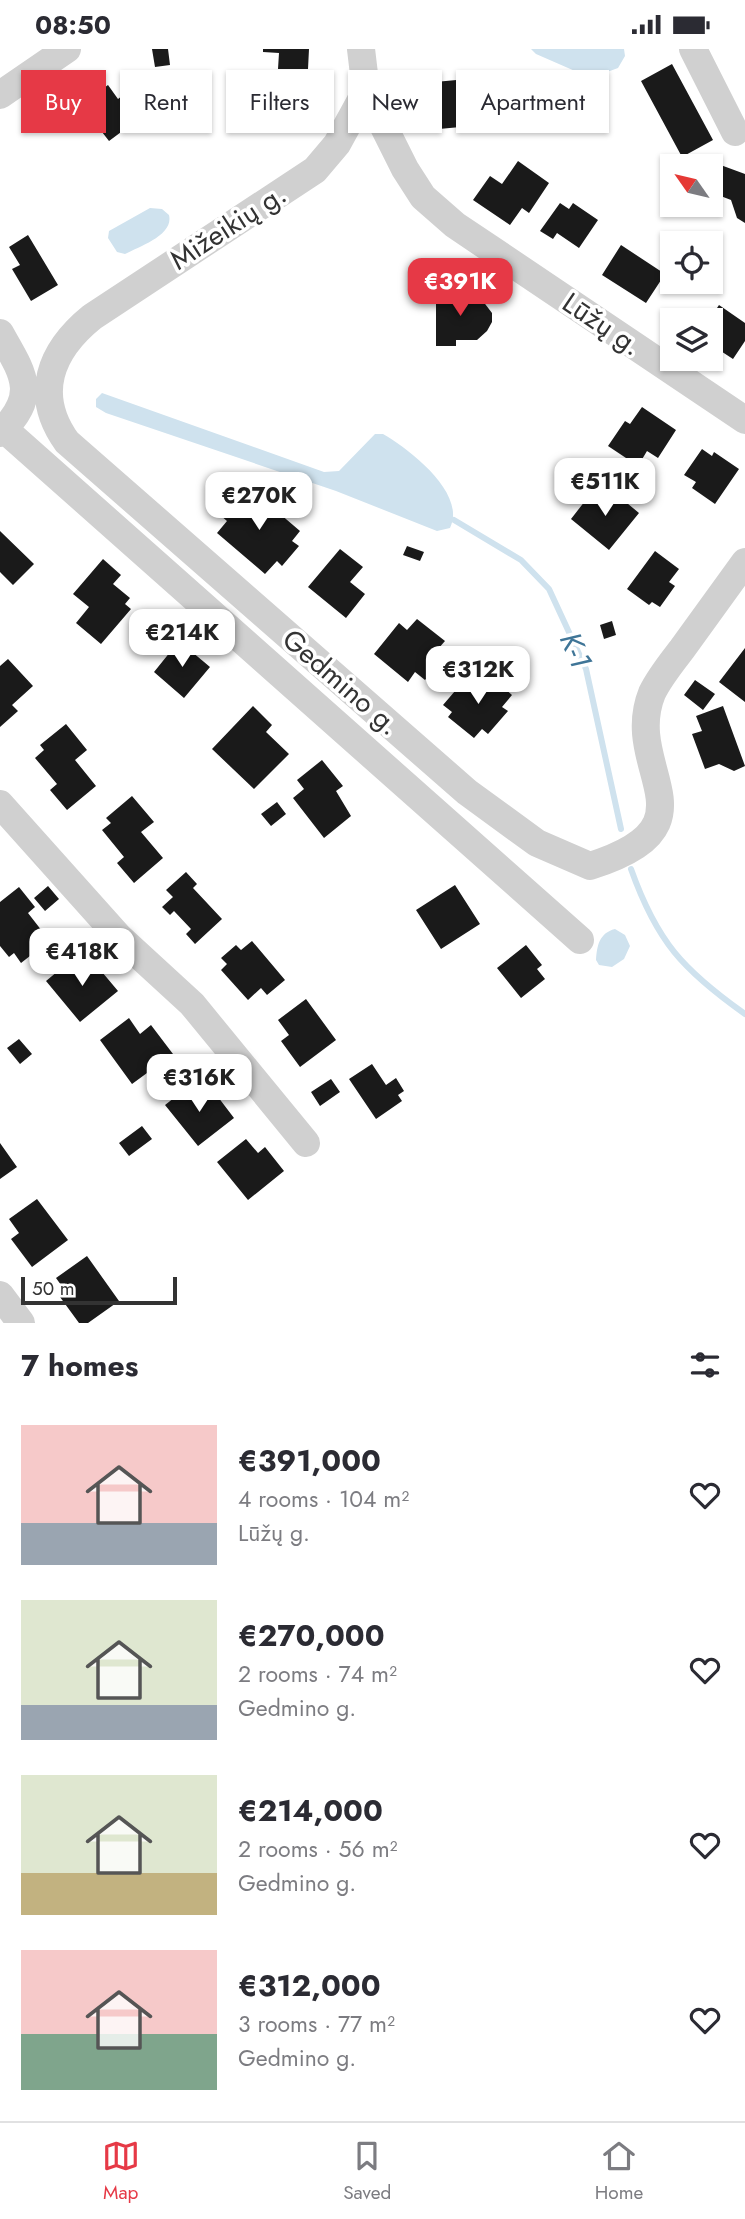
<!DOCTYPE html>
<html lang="en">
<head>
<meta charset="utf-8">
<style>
	body { margin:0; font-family:Jost,sans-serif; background:#f2f2f3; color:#2b2b33; height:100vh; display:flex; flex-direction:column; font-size:26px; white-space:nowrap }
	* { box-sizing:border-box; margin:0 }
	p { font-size:23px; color:#7c7c81 }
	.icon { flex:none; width:38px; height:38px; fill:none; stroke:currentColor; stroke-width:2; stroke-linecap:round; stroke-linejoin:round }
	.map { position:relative; height:1274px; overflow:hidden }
	.details { display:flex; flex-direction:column; background:#fff; flex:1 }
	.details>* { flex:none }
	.banner { position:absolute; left:21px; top:21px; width:704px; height:63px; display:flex; gap:14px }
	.needle { width:46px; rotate:304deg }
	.tools { position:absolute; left:660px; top:105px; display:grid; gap:14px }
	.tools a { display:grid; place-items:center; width:63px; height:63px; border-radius:0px; background:#fff; box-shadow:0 2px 5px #0004; font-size:35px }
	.scale { position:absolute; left:21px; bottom:18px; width:156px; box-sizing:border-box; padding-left:7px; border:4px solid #333; border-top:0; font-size:19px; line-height:24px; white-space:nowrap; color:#333; -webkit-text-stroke:5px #fff; paint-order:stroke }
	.price { position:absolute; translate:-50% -60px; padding:0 16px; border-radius:14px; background:#fff; color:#222; font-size:23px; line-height:46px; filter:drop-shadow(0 2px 4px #0008) }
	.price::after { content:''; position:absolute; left:50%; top:42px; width:21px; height:16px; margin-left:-10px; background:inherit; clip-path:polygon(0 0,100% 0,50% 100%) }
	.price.selected { background:#e63946; color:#fff }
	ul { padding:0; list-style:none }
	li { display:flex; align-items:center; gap:21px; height:175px; padding:0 21px }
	li span { display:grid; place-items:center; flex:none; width:196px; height:140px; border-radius:0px; color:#555 }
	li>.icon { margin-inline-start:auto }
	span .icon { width:84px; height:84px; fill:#fffc; stroke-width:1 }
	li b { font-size:30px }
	h2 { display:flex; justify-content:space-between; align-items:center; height:84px; padding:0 21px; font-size:30px }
	.tag { padding:0 24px; border-radius:0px; background:#fff; box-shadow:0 2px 5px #0004; font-size:24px; line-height:63px }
	.tag.selected { background:#e63946; color:#fff }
	.status { display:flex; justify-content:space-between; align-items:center; height:49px; padding:0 35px; background:#fff; direction:ltr }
	.status svg { height:19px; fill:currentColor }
	.tab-bar { display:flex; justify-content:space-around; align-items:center; height:98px; border-top:2px solid #e1e1e2; background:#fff; font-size:19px; color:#7c7c81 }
	.tab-bar a { display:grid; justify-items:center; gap:4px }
	.tab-bar .selected { color:#e63946 }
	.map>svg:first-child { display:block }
	.water { fill:#cfe2ee }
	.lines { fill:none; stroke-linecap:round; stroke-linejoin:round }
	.stream { stroke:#cfe2ee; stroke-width:6 }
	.building { fill:#1a1a1a }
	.minor { stroke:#d0d0d0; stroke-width:28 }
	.labels { text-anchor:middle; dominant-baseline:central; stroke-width:7; stroke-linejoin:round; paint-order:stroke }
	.street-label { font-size:28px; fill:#333; stroke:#fff }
	.water-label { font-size:30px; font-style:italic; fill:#3f7597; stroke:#fff }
</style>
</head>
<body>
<div class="status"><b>08:50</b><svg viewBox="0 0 49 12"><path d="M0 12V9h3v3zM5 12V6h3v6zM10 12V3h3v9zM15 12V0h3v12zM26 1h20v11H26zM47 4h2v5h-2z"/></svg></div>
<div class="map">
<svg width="745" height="1274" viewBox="0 0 745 1274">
	<rect width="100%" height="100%" fill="#fff"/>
	<path class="water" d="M531,0H624L625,7L618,19L591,29L536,5Z
		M150,159L162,160L169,166C174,186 140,197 125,205L117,203L108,189L109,182Z
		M102,344L324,423L339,422L375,385H383C409,400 467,444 450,479L437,482L336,442L106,364L96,358V350Z
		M615,880L625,886L630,897L624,910L612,918L599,916L596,911C597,897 599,884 615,880Z"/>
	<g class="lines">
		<path class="stream" d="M454,471L521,511L549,540L586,620L621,780
			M631,820C657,893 683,921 745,965"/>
	</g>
	<path class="building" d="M152,0H168L170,16L155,18Z
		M263,0H309L308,20H278L279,4L263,3Z
		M672,15L713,91L682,108L641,32Z
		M478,29L482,76L439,80L435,33Z
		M108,36L118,50L127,43L144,66L109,92L81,56Z
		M707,111L745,125V174L737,169L731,151L718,146L710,149V117H697Z
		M518,112L549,134L529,164L522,159L510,176L473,151L490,127L502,135Z
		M560,154L569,160L573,154L598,171L579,199L557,184L553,190L540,182Z
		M28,186L58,236L31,252L12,220L20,216L9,198Z
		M621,196L665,225L646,254L602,226Z
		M436,240H451V247H479L492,264V273L487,282L477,291H456V297H436Z
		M719,256L745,274V292L733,310L710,295L709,271Z
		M642,358L676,381L658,409L647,402L638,417L608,397L625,372L630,375Z
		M702,400L712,407L714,403L739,420L715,455L692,439L696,433L684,426Z
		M610,440L639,464L609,501L571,470L592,443L601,451Z
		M252,441L300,482L292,492L299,497L282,517L277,512L265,525L217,484L227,472L220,466L238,446L243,451Z
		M0,482L34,515L13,536L0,523Z
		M407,497L424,503L420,512L403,506Z
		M340,500L363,518L350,533L365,545L346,569L308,538Z
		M655,502L679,520L669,533L675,537L660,558L652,553L649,556L627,540Z
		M103,510L121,526L113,535L130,549L125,555L131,560L101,595L76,574L89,558L73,545Z
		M417,570L445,592L438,600L445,605L425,631L415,623L408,633L374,605L399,574L407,581Z
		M612,572L616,586L604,590L600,576Z
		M179,592L210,618L184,649L154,623Z
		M745,599V653L719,633Z
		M8,610L33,637L12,656L18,662L0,678V617Z
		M467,628L474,634L478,629L488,637L494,630L512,646L502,658L508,662L488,685L482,680L474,689L448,668L452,663L443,656Z
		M695,631L715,645L703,661L684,646Z
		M253,657L272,676L266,683L289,705L254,740L212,700Z
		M723,657L745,717L734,722L719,715L705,720L692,685L702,682L696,667Z
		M66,675L87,701L75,711L96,737L67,761L50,741L57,735L35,709L44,701L40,696Z
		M322,711L343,737L336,742L351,767L324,789L293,749L304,740L297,731Z
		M132,747L154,773L141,783L163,809L134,834L117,814L124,808L102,781L111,774L106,769Z
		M277,753L286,765L271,777L261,765Z
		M186,823L197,835L193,839L222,870L195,895L186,885L191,880L174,862L170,866L162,858L173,848L166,841Z
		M455,836L480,875L441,900L416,861Z
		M48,837L59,850L45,862L34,849Z
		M19,838L35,858L28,864L42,882L37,886L44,896L21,914L14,904L9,908L0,897V853Z
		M252,892L285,931L267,946L261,939L248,951L221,921L227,915L221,909L236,896L241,901Z
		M526,896L542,916L537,920L545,930L521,949L497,919Z
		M76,907L89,923L97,917L118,942L80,973L46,932Z
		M306,950L336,991L300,1018L281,992L289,986L278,971Z
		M129,969L140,985L151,976L173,1005L132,1035L100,991Z
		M19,990L32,1005L20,1015L7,999Z
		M372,1015L386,1036L396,1029L404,1042L398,1046L402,1052L376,1070L349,1030Z
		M331,1030L340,1043L320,1057L311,1043Z
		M193,1034L207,1051L215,1044L234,1069L198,1097L165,1056Z
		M142,1077L152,1090L129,1107L119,1094Z
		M246,1090L258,1104L265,1098L284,1122L248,1151L217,1113Z
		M0,1094L17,1118L0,1130Z
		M37,1150L68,1191L32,1218L11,1190L19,1184L9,1170Z
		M87,1207L119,1252L88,1274H79L60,1248L66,1243L56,1229Z"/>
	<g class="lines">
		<path class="minor" d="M361,0L366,42L337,95L315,121L92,268C50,302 33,346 67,393L467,743L537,794L590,817C722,775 621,721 652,644C659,629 672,613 682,600C703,571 724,542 745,513
			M693,0L735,83
			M366,42L405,120L423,148L455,176L745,371
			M0,46L67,0
			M0,284C24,326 39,346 0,384
			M4,380L580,891
			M0,755L119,888L192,955L306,1094
			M0,1246L21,1274"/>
	</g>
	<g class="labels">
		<g class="street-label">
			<text transform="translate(228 178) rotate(-33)">Mižeikių g.</text>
			<text transform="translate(602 275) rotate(34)">Lūžų g.</text>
			<text transform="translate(341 633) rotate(41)">Gedmino g.</text>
		</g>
		<g class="water-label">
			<text transform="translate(576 601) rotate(67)">K-1</text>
		</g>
	</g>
</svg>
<div class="tools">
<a><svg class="needle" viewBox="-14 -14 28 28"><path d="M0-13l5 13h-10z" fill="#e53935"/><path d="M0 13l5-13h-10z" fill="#7c7c81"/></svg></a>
<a><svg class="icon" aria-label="locate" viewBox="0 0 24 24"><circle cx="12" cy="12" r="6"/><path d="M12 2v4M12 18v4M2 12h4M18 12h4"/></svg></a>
<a><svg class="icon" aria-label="layers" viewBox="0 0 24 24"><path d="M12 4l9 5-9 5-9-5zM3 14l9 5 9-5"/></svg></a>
</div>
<div class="scale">50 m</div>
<b class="price selected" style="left:460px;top:269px">€391K</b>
<b class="price" style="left:605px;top:469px">€511K</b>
<b class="price" style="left:259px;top:483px">€270K</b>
<b class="price" style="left:182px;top:620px">€214K</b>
<b class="price" style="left:478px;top:657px">€312K</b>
<b class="price" style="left:82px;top:939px">€418K</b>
<b class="price" style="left:199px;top:1065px">€316K</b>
<div class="banner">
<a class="tag selected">Buy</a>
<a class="tag">Rent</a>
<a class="tag">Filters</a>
<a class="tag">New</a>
<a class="tag">Apartment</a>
</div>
</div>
<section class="details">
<h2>7 homes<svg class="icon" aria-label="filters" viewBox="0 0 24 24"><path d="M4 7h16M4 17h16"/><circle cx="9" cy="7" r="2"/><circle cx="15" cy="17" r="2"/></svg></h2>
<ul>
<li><span style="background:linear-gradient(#f6c9c9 70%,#9aa5b1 0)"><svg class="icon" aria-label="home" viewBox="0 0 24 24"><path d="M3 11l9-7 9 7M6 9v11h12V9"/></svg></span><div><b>€391,000</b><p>4 rooms · 104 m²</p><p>Lūžų g.</p></div><svg class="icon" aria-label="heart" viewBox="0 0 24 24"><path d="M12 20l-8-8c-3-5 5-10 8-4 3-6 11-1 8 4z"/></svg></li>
<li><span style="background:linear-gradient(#dfe7d0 75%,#9aa5b1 0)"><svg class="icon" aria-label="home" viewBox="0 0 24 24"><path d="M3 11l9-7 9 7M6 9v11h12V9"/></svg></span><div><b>€270,000</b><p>2 rooms · 74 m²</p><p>Gedmino g.</p></div><svg class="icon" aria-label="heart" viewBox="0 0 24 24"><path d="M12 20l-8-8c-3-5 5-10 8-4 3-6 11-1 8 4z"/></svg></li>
<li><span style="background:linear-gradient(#dfe7d0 70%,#c2b280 0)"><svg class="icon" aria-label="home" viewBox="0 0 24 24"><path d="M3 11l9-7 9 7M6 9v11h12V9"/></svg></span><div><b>€214,000</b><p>2 rooms · 56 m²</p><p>Gedmino g.</p></div><svg class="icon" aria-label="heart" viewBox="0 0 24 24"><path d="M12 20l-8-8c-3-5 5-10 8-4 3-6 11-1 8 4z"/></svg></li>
<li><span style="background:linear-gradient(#f6c9c9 60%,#7fa58c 0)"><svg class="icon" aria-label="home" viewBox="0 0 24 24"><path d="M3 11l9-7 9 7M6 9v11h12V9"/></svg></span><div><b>€312,000</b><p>3 rooms · 77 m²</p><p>Gedmino g.</p></div><svg class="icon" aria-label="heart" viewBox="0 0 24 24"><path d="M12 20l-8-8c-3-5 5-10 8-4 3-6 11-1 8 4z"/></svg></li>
</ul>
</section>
<nav class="tab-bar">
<a class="selected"><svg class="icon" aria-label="map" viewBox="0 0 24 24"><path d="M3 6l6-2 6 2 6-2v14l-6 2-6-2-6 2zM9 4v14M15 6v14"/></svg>Map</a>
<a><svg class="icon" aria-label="saved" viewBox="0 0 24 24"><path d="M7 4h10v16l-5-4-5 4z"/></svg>Saved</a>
<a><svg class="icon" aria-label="home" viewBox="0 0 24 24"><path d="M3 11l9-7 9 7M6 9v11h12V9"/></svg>Home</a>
</nav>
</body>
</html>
